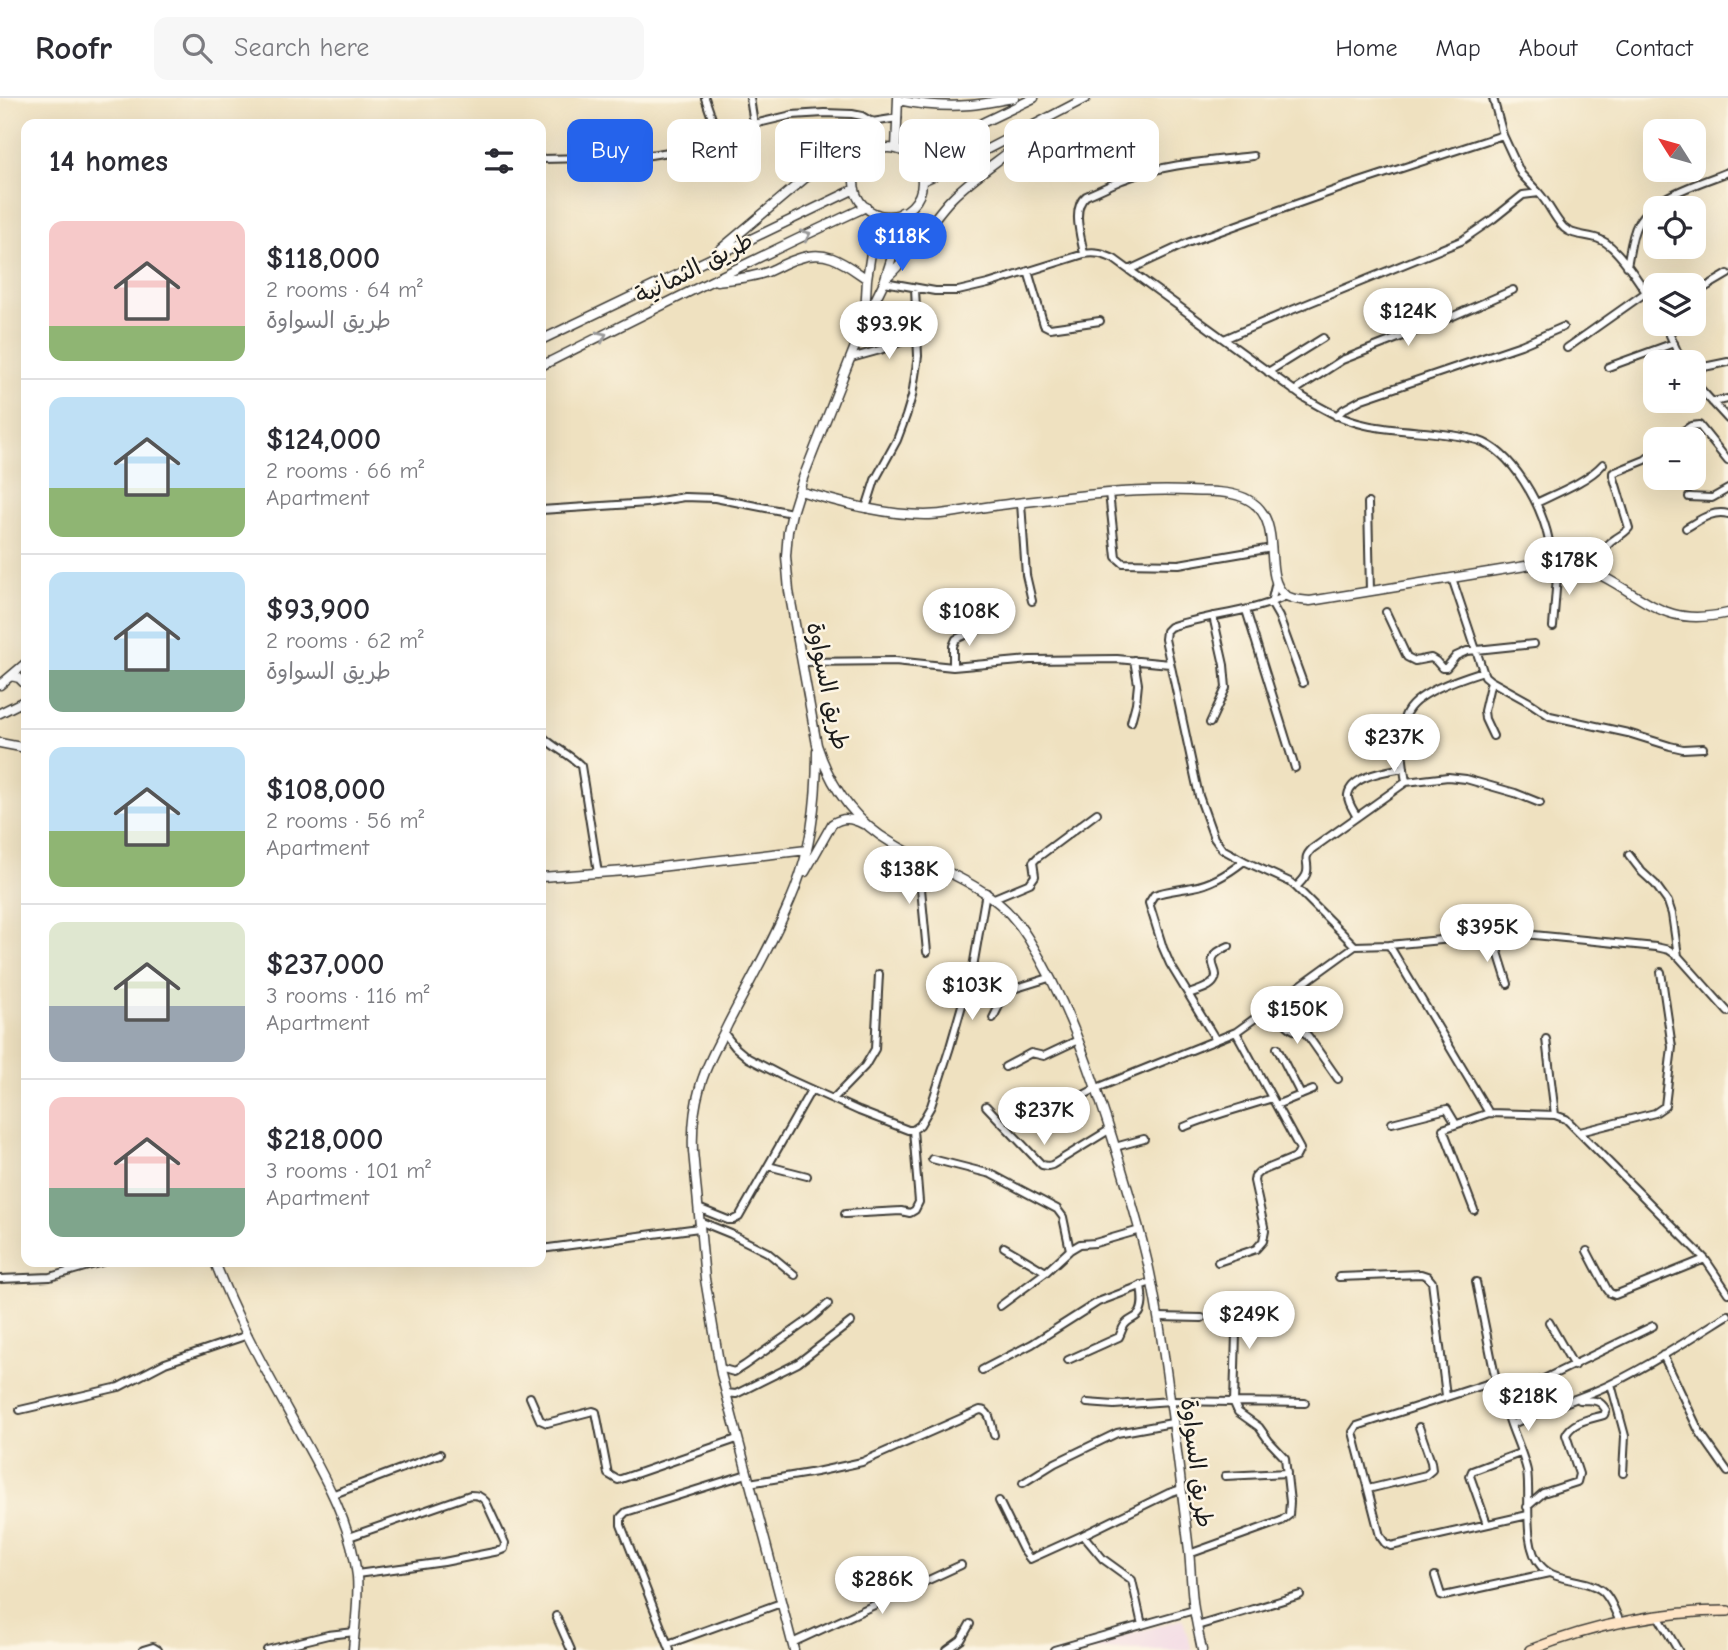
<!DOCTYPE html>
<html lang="en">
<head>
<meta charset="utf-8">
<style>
	body { margin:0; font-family:"Comic Neue","Playpen Sans Arabic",sans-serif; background:#f7f7f7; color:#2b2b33; height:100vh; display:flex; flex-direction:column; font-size:26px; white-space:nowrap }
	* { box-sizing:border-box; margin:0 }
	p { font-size:23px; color:#7c7c81 }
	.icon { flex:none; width:38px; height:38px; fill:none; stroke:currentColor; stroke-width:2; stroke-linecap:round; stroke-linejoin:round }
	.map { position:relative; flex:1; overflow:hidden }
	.side { position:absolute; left:21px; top:21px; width:525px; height:1148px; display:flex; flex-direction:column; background:#fff; border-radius:14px; box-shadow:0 7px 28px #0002 }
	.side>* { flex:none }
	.top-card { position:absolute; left:567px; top:21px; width:665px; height:63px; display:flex; gap:14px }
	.needle { width:46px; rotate:307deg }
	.fabs { position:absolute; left:1643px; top:21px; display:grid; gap:14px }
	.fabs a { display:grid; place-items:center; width:63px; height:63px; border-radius:14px; background:#fff; box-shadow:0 7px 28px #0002; font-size:35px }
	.price { position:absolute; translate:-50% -60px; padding:0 16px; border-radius:24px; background:#fff; color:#222; font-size:23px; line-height:46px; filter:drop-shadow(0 2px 4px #0008) }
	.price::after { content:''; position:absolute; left:50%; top:42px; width:21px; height:16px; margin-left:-10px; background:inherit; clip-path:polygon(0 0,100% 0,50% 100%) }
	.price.active { background:#2563eb; color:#fff }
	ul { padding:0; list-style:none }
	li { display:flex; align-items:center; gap:21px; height:175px; padding:0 28px }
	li+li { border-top:2px solid #e1e1e2 }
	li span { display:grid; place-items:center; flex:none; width:196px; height:140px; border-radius:14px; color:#555 }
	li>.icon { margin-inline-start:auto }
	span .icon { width:84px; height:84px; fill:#fffc; stroke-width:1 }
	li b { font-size:30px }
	h2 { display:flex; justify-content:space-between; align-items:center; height:84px; padding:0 28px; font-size:30px }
	.tag { padding:0 24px; border-radius:14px; background:#fff; box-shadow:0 7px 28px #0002; font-size:24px; line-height:63px }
	.tag.active { background:#2563eb; color:#fff }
	header { display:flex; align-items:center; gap:42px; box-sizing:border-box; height:98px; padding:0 35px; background:#fff; border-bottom:2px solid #e1e1e2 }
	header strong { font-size:33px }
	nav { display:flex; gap:38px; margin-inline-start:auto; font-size:24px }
	.search { width:490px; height:63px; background:#f7f7f7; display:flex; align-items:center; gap:18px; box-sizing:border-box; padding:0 24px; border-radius:14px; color:#7c7c81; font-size:26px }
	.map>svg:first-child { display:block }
	.built { fill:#efd0e7 }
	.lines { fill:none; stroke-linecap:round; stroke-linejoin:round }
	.minor-casing { stroke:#3c3a35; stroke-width:10 }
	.tertiary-casing { stroke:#3c3a35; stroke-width:11 }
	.secondary-casing { stroke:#3c3a35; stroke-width:12 }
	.minor { stroke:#fff; stroke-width:6 }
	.tertiary { stroke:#fff; stroke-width:8 }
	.secondary { stroke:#fee4c5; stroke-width:9 }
	.oneway { stroke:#999 }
	.labels { text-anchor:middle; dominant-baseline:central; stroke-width:5; stroke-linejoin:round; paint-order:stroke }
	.street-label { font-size:24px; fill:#1c1c1c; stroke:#fcf5e5 }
</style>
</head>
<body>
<header>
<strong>Roofr</strong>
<div class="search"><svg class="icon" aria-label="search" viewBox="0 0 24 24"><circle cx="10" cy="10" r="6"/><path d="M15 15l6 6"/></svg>Search here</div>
<nav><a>Home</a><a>Map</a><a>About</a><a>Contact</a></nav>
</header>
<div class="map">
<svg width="1728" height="1552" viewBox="0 0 1728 1552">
	<rect width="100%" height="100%" fill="#fcf5e5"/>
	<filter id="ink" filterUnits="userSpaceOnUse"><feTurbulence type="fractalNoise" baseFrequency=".0143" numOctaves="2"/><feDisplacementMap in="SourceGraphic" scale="14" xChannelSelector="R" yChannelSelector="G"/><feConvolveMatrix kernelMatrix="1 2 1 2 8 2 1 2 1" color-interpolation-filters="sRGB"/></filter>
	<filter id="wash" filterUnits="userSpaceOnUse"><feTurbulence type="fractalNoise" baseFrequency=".00686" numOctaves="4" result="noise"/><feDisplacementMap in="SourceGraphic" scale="28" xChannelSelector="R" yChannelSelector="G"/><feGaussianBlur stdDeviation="1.57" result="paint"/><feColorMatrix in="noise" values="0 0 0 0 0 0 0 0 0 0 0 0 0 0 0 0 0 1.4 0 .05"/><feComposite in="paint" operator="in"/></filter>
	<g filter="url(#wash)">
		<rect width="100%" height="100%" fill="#efe1c0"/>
		<path class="built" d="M1183,1521L1192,1552H1087L1086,1548Z"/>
	</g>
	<g filter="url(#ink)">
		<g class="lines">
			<defs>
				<path id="minor" d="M705,0L718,38
					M750,0L754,26
					M1493,0L1503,37L1521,76L1539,95
					M541,61L638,59L675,53L692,49L754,26L792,17L824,15L852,16L862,18L872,24L898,20
					M1084,156C1081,139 1071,110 1086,98C1098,93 1110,87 1122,82C1163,66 1210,63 1253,58
					M1627,168C1630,154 1631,138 1638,125C1653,98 1701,85 1728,74
					M1129,172L1187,145L1251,122L1344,89L1503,37
					M1028,173L1044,227L1050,230L1100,223
					M884,184L935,193H958L988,186L1084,156C1096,154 1103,156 1114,161L1303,299C1323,311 1342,322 1366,327C1402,335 1441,332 1477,342C1513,353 1542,408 1549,443C1551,450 1550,458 1550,464
					M1694,196L1728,176
					M1665,226L1682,264
					M1224,241L1287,214L1461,143L1493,121L1523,97L1539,95C1549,106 1554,120 1564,130C1574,139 1589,136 1601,142C1620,150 1643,191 1656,209
					M1567,250L1645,195
					M851,260L880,252L917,237
					M1608,269L1674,245
					M1694,271L1728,264
					M1268,274L1323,240
					M1694,284L1728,321
					M1294,293L1342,262L1444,222L1513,192
					M1712,304L1728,301
					M1336,318L1344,311L1362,301L1521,247L1563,229
					M1672,341L1691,328L1699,327L1728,363
					M1109,395L1116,459L1123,465L1179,466L1272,450
					M1689,399L1712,400L1728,391
					M1021,405L1026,477L1032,503
					M1368,405L1370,493
					M1536,405C1557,395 1588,383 1603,366
					M866,410L875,382L897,342L906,318L912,298L918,258L915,190
					M541,412L648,405L684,399L715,400L792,415
					M1686,430C1700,422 1712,412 1728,416
					M1603,478C1602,463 1600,450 1615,441C1621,437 1625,435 1629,430L1613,377V375L1645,362L1656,353
					M1452,480L1483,573L1485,578L1491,583L1529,604L1550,618L1628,635L1670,648L1683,651L1703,650
					M1276,484L1271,505L1279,519L1303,585
					M1286,498C1250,516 1208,516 1170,529L1166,533L1165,541L1199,698L1214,740L1222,751L1244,763L1290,784L1296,789L1355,848
					M1246,512L1295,670
					M1386,514L1407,559L1415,563L1431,560L1436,563L1442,570H1446L1456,558L1467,553L1534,546
					M1553,529L1558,466
					M802,564L895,563L953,569L1030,562L1117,561L1170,566
					M953,569V548L956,541L984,529
					M1491,583L1484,613L1485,621L1493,638
					M1131,624L1136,605L1138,586L1134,562
					M1210,625L1226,590L1224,567L1213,518
					M541,637C553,650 569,655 581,668L598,775
					M1406,684C1403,666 1399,635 1405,618C1413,595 1461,580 1483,573
					M1357,719C1354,713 1347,704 1348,697C1351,677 1389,673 1404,670
					M1629,757L1642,774L1655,786L1668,804L1672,816L1678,858
					M918,759L927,854
					M1296,789C1300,785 1306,780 1307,774C1309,763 1302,761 1312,751L1406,684L1448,679L1466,681L1515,695L1540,705
					M994,800L1030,785L1035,778L1033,764L1038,759L1097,715
					M1487,837L1498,854L1508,886
					M1389,847L1489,1015L1555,1017L1566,1021L1705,1161L1728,1195
					M1189,896C1196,893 1210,890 1214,883C1223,872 1197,861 1229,848
					M1273,907C1281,919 1288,935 1304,934L1308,938L1338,981
					M993,920L1004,898L1010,892L1049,880
					M724,935L735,949L748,960L786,980L859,1013L908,1032H913
					M1546,941L1555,1017
					M1216,942L1170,866L1163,850L1149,805L1154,797C1168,792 1179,792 1193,789C1212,786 1229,775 1244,763
					M1277,950L1301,997
					M1005,969L1031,955L1044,958L1078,942
					M833,1001L865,968L875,951L879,876
					M1276,1007L1313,992
					M986,1008L1042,1067L1048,1068L1052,1067L1109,1032
					M1057,1011L1097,990L1236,934L1355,848L1389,847L1514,835L1656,849L1669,852L1678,858L1728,914
					M1392,1025L1447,1011L1456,1026
					M1184,1029C1212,1017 1242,1010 1272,1000
					M913,1032L920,1027L931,1008L950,949L973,869L986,794
					M1580,1034L1655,1015L1665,1008L1672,949L1661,874
					M1115,1049L1144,1041
					M932,1061L991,1076L1057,1111L1063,1119L1070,1152
					M768,1068L807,1078
					M698,1110L728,1122H733L739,1119L811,992
					M1474,1112L1443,1031L1489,1015
					M845,1116L901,1113L910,1115L915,1112L919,1104L913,1032
					M699,1123L731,1136L767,1154L795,1177
					M1004,1149L1046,1174
					M541,1151L699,1130
					M1587,1153L1607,1191L1610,1195L1615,1197L1705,1161
					M1218,1164L1256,1151L1263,1143L1265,1133L1254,1083L1255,1078L1259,1074L1296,1059L1300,1051L1236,934
					M1339,1179L1421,1176L1427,1178L1432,1184L1446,1298
					M0,1181L50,1179L102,1164
					M1476,1184L1496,1283L1511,1327
					M1000,1208L1046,1174L1070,1152L1080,1146L1095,1145L1140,1132
					M1158,1219L1202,1220
					M1549,1224L1574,1268
					M1663,1257L1699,1333L1728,1374
					M1068,1262L1119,1239C1121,1235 1122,1231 1124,1228C1127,1222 1134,1221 1138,1217C1145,1210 1142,1196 1141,1187
					M720,1270L734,1274L745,1267L813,1219L828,1206
					M982,1272L1032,1246L1098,1204L1151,1184
					M1496,1283L1366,1325L1357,1328L1353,1334L1380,1438L1385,1445L1391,1448L1528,1417
					M1611,1286L1625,1338L1623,1375
					M726,1295L736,1296L798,1265L851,1224
					M530,1299L540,1322L547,1325L593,1313L596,1314L608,1376L618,1382L737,1341
					M1503,1301L1653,1228
					M1087,1305L1114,1307L1171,1303L1305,1305
					M20,1312L119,1289L165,1265L248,1237
					M1225,1378L1287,1375
					M749,1385L816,1374L862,1364L980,1312C991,1312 991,1328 994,1337
					M1023,1385L1055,1365L1117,1335L1172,1325
					M1368,1391L1426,1377L1432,1372L1431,1364L1419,1329
					M334,1396L440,1356
					M999,1403L1023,1452L1030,1461L1083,1437L1169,1395L1181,1391
					M1527,1409L1543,1395L1577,1384L1579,1376L1566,1337C1572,1323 1591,1321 1604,1317L1606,1312C1599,1300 1593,1303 1580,1302
					M1487,1426L1470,1378L1472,1373L1520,1355
					M1083,1437L1103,1461L1132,1482L1142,1527
					M349,1439L470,1397C478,1397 481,1398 486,1404L505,1445L504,1451L499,1453L444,1464L357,1476
					M1189,1456L1281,1423L1289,1417L1290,1404L1285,1360L1269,1343L1259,1329L1238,1314L1234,1305L1237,1200
					M1435,1478L1441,1497L1444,1498L1549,1475
					M556,1518L571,1552
					M1658,1518L1678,1552
					M1620,1524C1615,1514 1610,1498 1601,1492C1583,1479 1556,1485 1541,1468C1522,1448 1531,1399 1527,1373C1524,1359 1516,1341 1511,1327C1543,1310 1579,1302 1611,1286C1652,1266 1690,1241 1728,1217
					M1197,1528L1300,1497
					M792,1545L961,1467
					M668,1546L781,1505
					M143,1552L153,1549L158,1552
					M267,1552L328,1537L355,1534
					M670,1552L621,1427V1419L626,1414L747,1376
					M947,1552L961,1542L970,1526
					M1054,1552L1194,1512"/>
				<path id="tertiary" d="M898,2C922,7 946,9 970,7C985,6 1000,2 1014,0
					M854 84a34 34 0 1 1 68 0a34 34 0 1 1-68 0Z
					M896,51L898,0
					M911,59L1034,0
					M922,83L949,71L1086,0
					M902,114L898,140L884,184L865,223L803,380L792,415L788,433L786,458L789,493L817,647C830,687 854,723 892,745C943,777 994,784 1028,840C1066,901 1090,970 1112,1039C1125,1081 1138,1123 1148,1166C1158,1210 1164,1256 1170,1301C1177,1351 1183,1402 1189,1453C1191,1472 1191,1491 1194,1511C1196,1524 1199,1538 1202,1552
					M716,155L872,24
					M888,178C914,155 929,123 953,99C982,70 1020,51 1047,20
					M717,183C734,181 751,180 767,174C777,170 786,164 797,161C827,150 844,165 867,181
					M865,217L867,181L877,116
					M541,242L855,91
					M541,268C649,214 756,159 866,109
					M799,393C840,404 882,417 925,417C947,417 971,411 993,408C1059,400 1124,390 1190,393C1204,394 1219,393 1232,396C1293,409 1257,474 1285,497C1292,502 1302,502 1310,503L1550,464C1567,468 1586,469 1602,478C1651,504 1667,529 1728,515
					M11,578L19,580L26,587
					M0,587L26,565
					M0,615L26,602
					M0,645L26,650
					M805,774L832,726C843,719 851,720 863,726
					M541,779L625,773L807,752
					M215,1164C237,1223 270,1280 300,1335C325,1380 351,1425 357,1478C359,1502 355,1527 353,1552
					M794,1552L721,1276L705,1181L693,1053C692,1031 694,1010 700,989C706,966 718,947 728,926C751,881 777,837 795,791C812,748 817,699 817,653"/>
				<path id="secondary" d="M1530,1552C1593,1527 1660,1513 1728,1513"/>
			</defs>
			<use href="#minor" class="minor-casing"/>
			<use href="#tertiary" class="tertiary-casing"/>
			<use href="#secondary" class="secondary-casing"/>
			<use href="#minor" class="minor"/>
			<use href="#tertiary" class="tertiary"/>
			<use href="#secondary" class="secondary"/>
		</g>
		<defs><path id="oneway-chevron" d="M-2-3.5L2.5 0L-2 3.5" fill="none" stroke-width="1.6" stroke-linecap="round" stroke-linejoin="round" transform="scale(1.75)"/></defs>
		<g class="oneway">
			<use href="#oneway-chevron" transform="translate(806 137) rotate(-24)"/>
			<use href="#oneway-chevron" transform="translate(602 238) rotate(-26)"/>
		</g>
	</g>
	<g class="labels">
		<g class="street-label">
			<text transform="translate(694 170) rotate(-27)">طريق الثمانية</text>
			<text transform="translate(828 588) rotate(78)">طريق السواوة</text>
			<text transform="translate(1197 1365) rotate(83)">طريق السواوة</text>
		</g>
	</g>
</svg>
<div class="fabs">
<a><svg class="needle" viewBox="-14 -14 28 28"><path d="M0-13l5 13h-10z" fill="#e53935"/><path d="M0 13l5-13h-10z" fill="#7c7c81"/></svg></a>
<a><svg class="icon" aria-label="locate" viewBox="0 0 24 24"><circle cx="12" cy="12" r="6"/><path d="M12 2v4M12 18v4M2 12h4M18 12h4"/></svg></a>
<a><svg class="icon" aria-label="layers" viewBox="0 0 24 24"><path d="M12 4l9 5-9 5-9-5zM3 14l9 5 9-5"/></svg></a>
<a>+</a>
<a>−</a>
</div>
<b class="price active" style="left:902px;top:175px">$118K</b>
<b class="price" style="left:1408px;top:250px">$124K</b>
<b class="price" style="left:889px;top:263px">$93.9K</b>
<b class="price" style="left:1569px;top:499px">$178K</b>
<b class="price" style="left:969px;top:550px">$108K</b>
<b class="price" style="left:1394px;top:676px">$237K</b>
<b class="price" style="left:909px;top:808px">$138K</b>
<b class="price" style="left:1487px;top:866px">$395K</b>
<b class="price" style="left:972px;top:924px">$103K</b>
<b class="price" style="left:1297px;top:948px">$150K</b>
<b class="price" style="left:1044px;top:1049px">$237K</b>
<b class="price" style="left:1249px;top:1253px">$249K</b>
<b class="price" style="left:1528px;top:1335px">$218K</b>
<b class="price" style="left:882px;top:1518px">$286K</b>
<div class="top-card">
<a class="tag active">Buy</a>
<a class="tag">Rent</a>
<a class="tag">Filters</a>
<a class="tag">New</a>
<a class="tag">Apartment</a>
</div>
<section class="side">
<h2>14 homes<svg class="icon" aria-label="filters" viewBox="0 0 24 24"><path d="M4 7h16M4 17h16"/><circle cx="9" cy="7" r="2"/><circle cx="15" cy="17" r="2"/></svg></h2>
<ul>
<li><span style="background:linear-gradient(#f6c9c9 75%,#8fb573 0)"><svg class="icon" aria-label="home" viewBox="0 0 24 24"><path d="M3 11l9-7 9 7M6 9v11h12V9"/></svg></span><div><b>$118,000</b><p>2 rooms · 64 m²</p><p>طريق السواوة</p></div></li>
<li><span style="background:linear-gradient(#bfe0f5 65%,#8fb573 0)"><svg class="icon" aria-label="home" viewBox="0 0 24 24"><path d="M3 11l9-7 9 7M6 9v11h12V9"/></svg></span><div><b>$124,000</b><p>2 rooms · 66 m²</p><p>Apartment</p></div></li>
<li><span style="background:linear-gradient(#bfe0f5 70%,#7fa58c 0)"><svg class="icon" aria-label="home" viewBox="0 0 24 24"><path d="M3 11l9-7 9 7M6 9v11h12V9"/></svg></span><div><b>$93,900</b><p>2 rooms · 62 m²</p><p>طريق السواوة</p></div></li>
<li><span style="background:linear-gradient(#bfe0f5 60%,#8fb573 0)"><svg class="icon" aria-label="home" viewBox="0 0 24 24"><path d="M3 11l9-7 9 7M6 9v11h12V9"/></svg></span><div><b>$108,000</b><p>2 rooms · 56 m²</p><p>Apartment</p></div></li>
<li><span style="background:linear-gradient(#dfe7d0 60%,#9aa5b1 0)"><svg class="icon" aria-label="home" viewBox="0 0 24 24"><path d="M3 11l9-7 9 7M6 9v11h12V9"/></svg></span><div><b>$237,000</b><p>3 rooms · 116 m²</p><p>Apartment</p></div></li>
<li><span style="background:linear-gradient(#f6c9c9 65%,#7fa58c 0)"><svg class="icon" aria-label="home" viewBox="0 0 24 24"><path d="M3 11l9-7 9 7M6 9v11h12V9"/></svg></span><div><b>$218,000</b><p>3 rooms · 101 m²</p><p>Apartment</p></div></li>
</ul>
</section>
</div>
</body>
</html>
